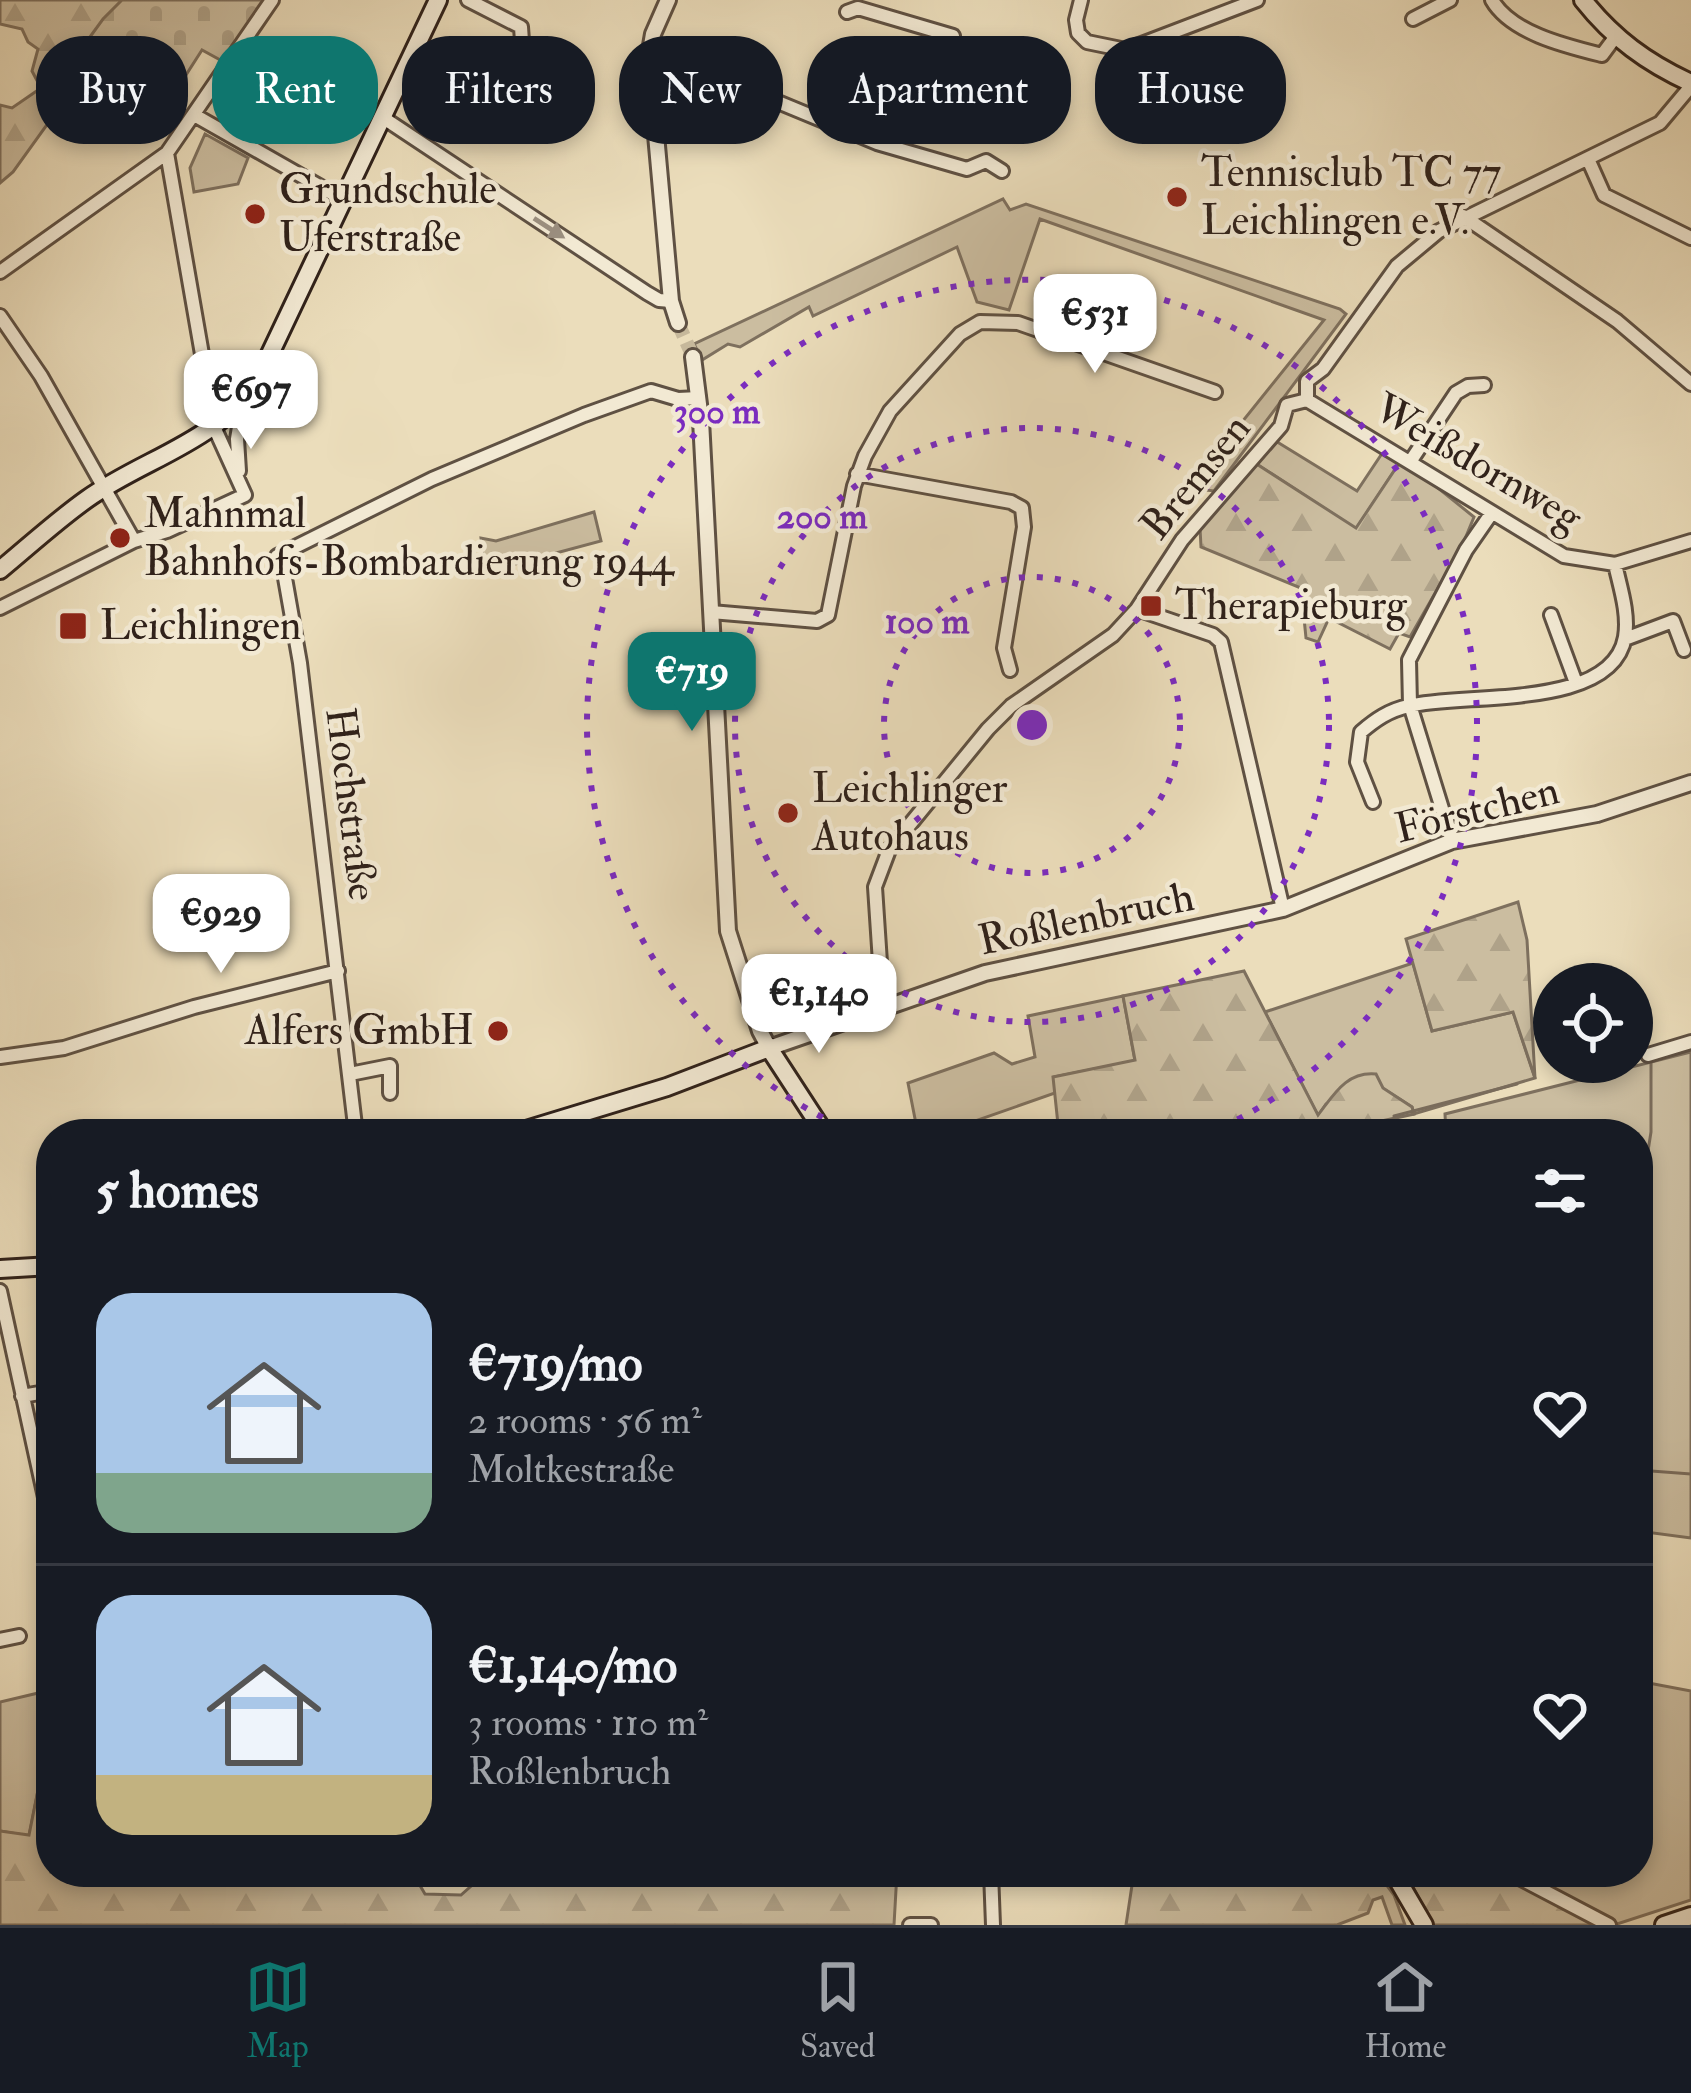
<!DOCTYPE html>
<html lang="en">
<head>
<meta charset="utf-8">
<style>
	body { margin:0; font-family:"IM FELL Double Pica",serif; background:#242831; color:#f1f3f6; height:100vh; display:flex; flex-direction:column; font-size:45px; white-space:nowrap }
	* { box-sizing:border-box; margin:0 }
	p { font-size:39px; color:#9ea1a6 }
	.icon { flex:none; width:66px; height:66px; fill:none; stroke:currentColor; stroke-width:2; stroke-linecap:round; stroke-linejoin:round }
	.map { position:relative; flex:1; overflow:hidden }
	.details { position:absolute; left:36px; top:1119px; width:1617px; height:768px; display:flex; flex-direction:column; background:#171b24; border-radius:48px; box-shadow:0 6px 18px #0003 }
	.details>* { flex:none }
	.hud { position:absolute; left:36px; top:36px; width:1620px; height:108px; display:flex; gap:24px }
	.fabs { position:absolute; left:1533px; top:963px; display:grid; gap:24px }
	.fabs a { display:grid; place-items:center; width:120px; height:120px; border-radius:50%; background:#171b24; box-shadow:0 6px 18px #0003; font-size:60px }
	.price { position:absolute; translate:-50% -102px; padding:0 27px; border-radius:24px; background:#fff; color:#222; font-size:39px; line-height:78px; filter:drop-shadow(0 3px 6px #0008) }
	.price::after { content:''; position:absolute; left:50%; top:72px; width:36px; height:27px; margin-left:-18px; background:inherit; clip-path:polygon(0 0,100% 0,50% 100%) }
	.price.on { background:#0f766e; color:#fff }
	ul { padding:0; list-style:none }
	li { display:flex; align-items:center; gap:36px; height:300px; padding:0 60px }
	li+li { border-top:3px solid #363941 }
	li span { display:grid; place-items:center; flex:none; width:336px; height:240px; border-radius:36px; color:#555 }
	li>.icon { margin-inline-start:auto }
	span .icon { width:144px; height:144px; fill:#fffc; stroke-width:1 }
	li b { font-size:51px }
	h2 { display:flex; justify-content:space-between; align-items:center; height:144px; padding:0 60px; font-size:51px }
	.tag { padding:0 42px; border-radius:48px; background:#171b24; box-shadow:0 6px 18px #0003; font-size:42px; line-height:108px }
	.tag.on { background:#0f766e; color:#fff }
	.dock { display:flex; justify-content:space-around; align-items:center; height:168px; border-top:3px solid #363941; background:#171b24; font-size:33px; color:#9ea1a6 }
	.dock a { display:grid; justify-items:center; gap:6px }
	.dock .on { color:#0f766e }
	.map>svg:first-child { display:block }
	.green { fill:#cbbda0; stroke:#7e705e; stroke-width:3 }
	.forest { fill:url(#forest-firs); stroke:#7e705e; stroke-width:3 }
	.cemetery { fill:url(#cemetery-stones); stroke:#7e705e; stroke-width:3 }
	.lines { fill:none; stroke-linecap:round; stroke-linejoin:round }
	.stream { stroke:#7a6c5b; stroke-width:3 }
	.tertiary-tunnel { stroke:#c6b89b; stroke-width:14; stroke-dasharray:14 7; stroke-linecap:butt }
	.minor-casing { stroke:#5f5143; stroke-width:18 }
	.tertiary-casing { stroke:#5f5143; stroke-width:20 }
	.secondary-casing { stroke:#30221b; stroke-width:22 }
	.minor { stroke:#f2e9d3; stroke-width:12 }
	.tertiary { stroke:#f2e9d3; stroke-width:14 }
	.secondary { stroke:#f2e9d3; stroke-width:16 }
	.oneway { fill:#9b8f80 }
	.ring { fill:none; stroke:#7b2cbf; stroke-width:6; stroke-dasharray:6 12 }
	.poi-dot { fill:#8f2418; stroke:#f2e9d3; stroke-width:4.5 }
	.labels { text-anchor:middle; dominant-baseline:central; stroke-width:9; stroke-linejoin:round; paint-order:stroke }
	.poi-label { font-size:42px; fill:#30221b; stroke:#f2e9d3; text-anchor:start }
	.street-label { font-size:42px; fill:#30221b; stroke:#f2e9d3 }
	.centre { fill:#7b2cbf; stroke:#f2e9d3; stroke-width:6 }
	.ring-label { font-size:36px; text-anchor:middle; font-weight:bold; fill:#7b2cbf; stroke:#f2e9d3; stroke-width:9; stroke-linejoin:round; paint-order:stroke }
</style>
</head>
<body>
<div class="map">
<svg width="1691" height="1925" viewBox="0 0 1691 1925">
	<defs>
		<pattern id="forest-firs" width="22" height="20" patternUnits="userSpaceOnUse" patternTransform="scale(3)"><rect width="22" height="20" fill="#cbbda0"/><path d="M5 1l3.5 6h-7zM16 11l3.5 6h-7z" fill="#afa289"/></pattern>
		<pattern id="cemetery-stones" width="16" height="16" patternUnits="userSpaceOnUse" patternTransform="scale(3)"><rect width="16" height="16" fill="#cbbda0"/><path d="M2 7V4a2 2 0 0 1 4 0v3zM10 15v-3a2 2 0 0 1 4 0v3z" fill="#afa289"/></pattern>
	</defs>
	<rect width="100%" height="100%" fill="#ebddbb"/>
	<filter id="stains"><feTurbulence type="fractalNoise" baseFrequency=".00167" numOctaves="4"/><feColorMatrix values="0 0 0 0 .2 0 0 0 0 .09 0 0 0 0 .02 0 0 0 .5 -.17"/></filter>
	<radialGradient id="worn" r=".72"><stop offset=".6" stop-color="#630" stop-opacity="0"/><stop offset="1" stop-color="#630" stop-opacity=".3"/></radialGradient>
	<path class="green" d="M205,134L248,158L238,184L194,192L190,168Z
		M1003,199L1010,210L1026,204L1340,309L1346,314L1214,491L1189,488L1324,320L1040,219L1009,310L977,302L957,247L813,316L809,307L740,347L728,344L702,360L694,344Z
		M1274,440L1357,491L1385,449L1402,459L1356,529L1255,463Z
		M594,512L601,541L500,568L497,563L484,567L481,538L496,541Z
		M1413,963L1432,1031L1513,1012L1535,1078L1414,1114L1412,1107L1382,1088L1326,1104L1318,1116L1265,1012Z
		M1123,996L1135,1061L1054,1077L1055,1093L938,1134H918L908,1083L994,1053L1012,1064L1035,1057L1028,1016Z
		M1691,1052V1538L1638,1531V1134H1446L1445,1114Z
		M1638,1681L1691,1691V1900L1614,1925L1543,1883L1540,1872H1638Z
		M51,1690V1725L29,1836L0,1831V1702Z"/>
	<path class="forest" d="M0,0H122L79,52L85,60L71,73L77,83L13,172L0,183V105L12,108L41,88L32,71L38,49L28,42L22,29L0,24Z
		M1402,459L1474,517L1462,546L1410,637L1399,633L1390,649L1329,618L1318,642L1306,638L1301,588L1201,547L1200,528L1255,463L1356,528Z
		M1518,902L1527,940L1535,1078L1513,1012L1432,1031L1406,939Z
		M1244,971L1318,1115C1333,1096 1346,1071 1376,1074L1383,1088L1412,1107L1414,1114L1321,1134H1059L1053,1077L1135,1060L1123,996Z
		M51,1725V1872H412L425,1894L461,1895L487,1872H897L894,1925H0V1831L29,1835Z
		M1134,1872H1377L1394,1895L1405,1925H1392L1382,1897L1373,1900L1368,1913L1337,1925H1126Z
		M1405,1872H1498L1599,1925H1433Z"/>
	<path class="cemetery" d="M122,0H265L224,62L202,50L184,78L168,75L140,111L125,103L79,52L103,19Z"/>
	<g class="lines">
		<path class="stream" d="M1394,1116L1517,1084
			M1476,1129L1540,1130L1542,1134
			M1324,1131L1362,1122
			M1645,1170L1651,1132V1061
			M1638,1470L1691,1474"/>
		<path class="tertiary-tunnel" d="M678,323L693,357"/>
		<defs>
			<path id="minor" d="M468,0L521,27L525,84
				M1081,0L1076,20L1078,33L1087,42L1126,50L1257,0
				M1492,0C1511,33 1566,46 1602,55L1616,36
				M847,12L858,8L953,36
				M1413,19L1450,0
				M649,59L773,100L877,143L967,169L986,161L1002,171
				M196,116L342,199
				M382,117L647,293L659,300L671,301
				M167,153L215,429L245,495
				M1588,159L1604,195L1691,238
				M1463,216L1617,321L1691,384
				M0,272L167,153L272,0
				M0,316L41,376L134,541
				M1307,400L1564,556L1615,564L1691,541
				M1410,462L1456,393L1468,386L1484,385
				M239,471L237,439L243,403
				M857,474L1011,502L1022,508L1024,527L1004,648L1010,670
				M0,608L134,541L167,531L245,495
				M1137,609L1213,635L1221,642L1283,909
				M711,612L817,621L828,615L854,486L865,456L890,411L960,334L980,322L1018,323L1215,392
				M1551,615L1576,683
				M1625,639L1673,621L1684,650
				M1373,802L1357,762L1361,732C1375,720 1389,710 1409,706C1463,692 1612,711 1625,637C1629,613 1620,587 1615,564
				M1452,841L1410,705L1409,660L1466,550L1491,514
				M883,1008L875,887L889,850L988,729L1011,706L1113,635L1137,609L1182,540L1281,426L1287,405L1307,400V381L1323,369L1397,266L1439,231L1660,123L1691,86
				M1648,1055L1691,1042
				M0,1057L64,1048L194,1007L338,971
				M350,1074L390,1066V1093
				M356,1134L300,663L285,578L277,556L432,479L584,415L651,391L678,399L699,398
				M0,1291L51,1525
				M22,1396L51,1391
				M0,1640L19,1636
				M991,1872L993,1925
				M1508,1872L1609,1925
				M910,1925H931"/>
			<path id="tertiary" d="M668,0L653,34L649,57L671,301L678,323
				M693,357L701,420L728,931L760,1031L769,1048L985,973L1283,909L1452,841L1597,814L1691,783"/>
			<path id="secondary" d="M1583,0C1613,38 1647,63 1691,83
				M209,382L236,394L251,390
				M0,570C28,547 56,521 87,499C146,457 220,442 259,377L438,0
				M513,1134L667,1087L769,1048L825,1134
				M0,1269L51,1266
				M1393,1872L1424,1925
				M1664,1925L1691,1916"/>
		</defs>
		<use href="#minor" class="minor-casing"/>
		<use href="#tertiary" class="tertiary-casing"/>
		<use href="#secondary" class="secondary-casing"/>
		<use href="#minor" class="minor"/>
		<use href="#tertiary" class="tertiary"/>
		<use href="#secondary" class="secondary"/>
	</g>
	<defs><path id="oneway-solid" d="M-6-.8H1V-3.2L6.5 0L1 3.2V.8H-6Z" transform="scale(3)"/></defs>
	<use class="oneway" href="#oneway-solid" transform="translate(549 228) rotate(33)"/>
	<g class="ring">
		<circle cx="1032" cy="725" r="148"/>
		<circle cx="1032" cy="725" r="297"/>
		<path d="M855 1133A445 445 0 1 1 1209 1133"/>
	</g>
	<g class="poi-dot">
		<circle cx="1177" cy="197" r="12"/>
		<circle cx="255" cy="214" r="12"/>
		<circle cx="120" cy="538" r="12"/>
		<rect x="1139" y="594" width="24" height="24" rx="6"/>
		<rect x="58" y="611" width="30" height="30" rx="6"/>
		<circle cx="788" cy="813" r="12"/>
		<circle cx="498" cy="1031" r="12"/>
	</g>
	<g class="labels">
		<g class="poi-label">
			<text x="1201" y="173">Tennisclub TC 77<tspan x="1201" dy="48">Leichlingen e.V.</tspan></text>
			<text x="279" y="190">Grundschule<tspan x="279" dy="48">Uferstraße</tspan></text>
			<text x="144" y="514">Mahnmal<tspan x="144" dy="48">Bahnhofs-Bombardierung 1944</tspan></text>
			<text x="1175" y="606">Therapieburg</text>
			<text x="100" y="626">Leichlingen</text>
			<text x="812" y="789">Leichlinger<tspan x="812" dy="48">Autohaus</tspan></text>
			<text x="474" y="1031" text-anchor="end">Alfers GmbH</text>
		</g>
		<g class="street-label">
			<text transform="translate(1478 463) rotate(30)">Weißdornweg</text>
			<text transform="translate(1196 477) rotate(-51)">Bremsen</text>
			<text transform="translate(351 804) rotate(83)">Hochstraße</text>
			<text transform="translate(1477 810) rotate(-14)">Förstchen</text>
			<text transform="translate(1086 919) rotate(-12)">Roßlenbruch</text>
		</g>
	</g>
	<circle cx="1032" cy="725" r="18" class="centre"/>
	<g class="ring-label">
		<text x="717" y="423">300 m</text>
		<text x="822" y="528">200 m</text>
		<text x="927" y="633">100 m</text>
	</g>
	<rect width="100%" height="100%" filter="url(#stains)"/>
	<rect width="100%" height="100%" fill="url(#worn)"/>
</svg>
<div class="fabs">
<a><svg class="icon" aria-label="locate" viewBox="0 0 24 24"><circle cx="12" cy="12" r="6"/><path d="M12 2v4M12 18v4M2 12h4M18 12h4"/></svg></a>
</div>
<b class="price" style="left:1095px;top:376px">€531</b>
<b class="price" style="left:251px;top:452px">€697</b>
<b class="price on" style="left:692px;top:734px">€719</b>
<b class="price" style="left:221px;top:976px">€929</b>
<b class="price" style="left:819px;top:1056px">€1,140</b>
<div class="hud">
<a class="tag">Buy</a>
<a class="tag on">Rent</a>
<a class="tag">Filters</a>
<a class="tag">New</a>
<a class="tag">Apartment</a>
<a class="tag">House</a>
</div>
<section class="details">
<h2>5 homes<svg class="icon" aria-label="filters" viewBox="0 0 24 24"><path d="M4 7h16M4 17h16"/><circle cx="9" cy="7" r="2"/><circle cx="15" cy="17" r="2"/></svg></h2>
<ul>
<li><span style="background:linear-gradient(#a9c7e8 75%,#7fa58c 0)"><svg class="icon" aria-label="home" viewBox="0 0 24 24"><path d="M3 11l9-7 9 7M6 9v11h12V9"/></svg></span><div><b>€719/mo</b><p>2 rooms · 56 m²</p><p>Moltkestraße</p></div><svg class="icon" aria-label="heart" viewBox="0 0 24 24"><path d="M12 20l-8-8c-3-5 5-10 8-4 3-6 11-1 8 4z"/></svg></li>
<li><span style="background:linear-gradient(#a9c7e8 75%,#c2b280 0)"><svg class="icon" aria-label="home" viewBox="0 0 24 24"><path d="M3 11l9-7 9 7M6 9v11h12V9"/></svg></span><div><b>€1,140/mo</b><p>3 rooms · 110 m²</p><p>Roßlenbruch</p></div><svg class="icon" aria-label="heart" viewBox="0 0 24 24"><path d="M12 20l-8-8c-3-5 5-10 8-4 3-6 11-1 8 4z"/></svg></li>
</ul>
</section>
</div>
<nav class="dock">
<a class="on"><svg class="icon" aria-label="map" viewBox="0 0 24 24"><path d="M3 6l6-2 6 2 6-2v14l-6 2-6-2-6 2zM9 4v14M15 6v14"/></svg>Map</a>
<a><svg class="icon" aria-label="saved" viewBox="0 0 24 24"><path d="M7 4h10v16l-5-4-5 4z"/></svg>Saved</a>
<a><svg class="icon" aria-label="home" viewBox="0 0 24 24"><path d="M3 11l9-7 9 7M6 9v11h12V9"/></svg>Home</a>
</nav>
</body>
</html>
